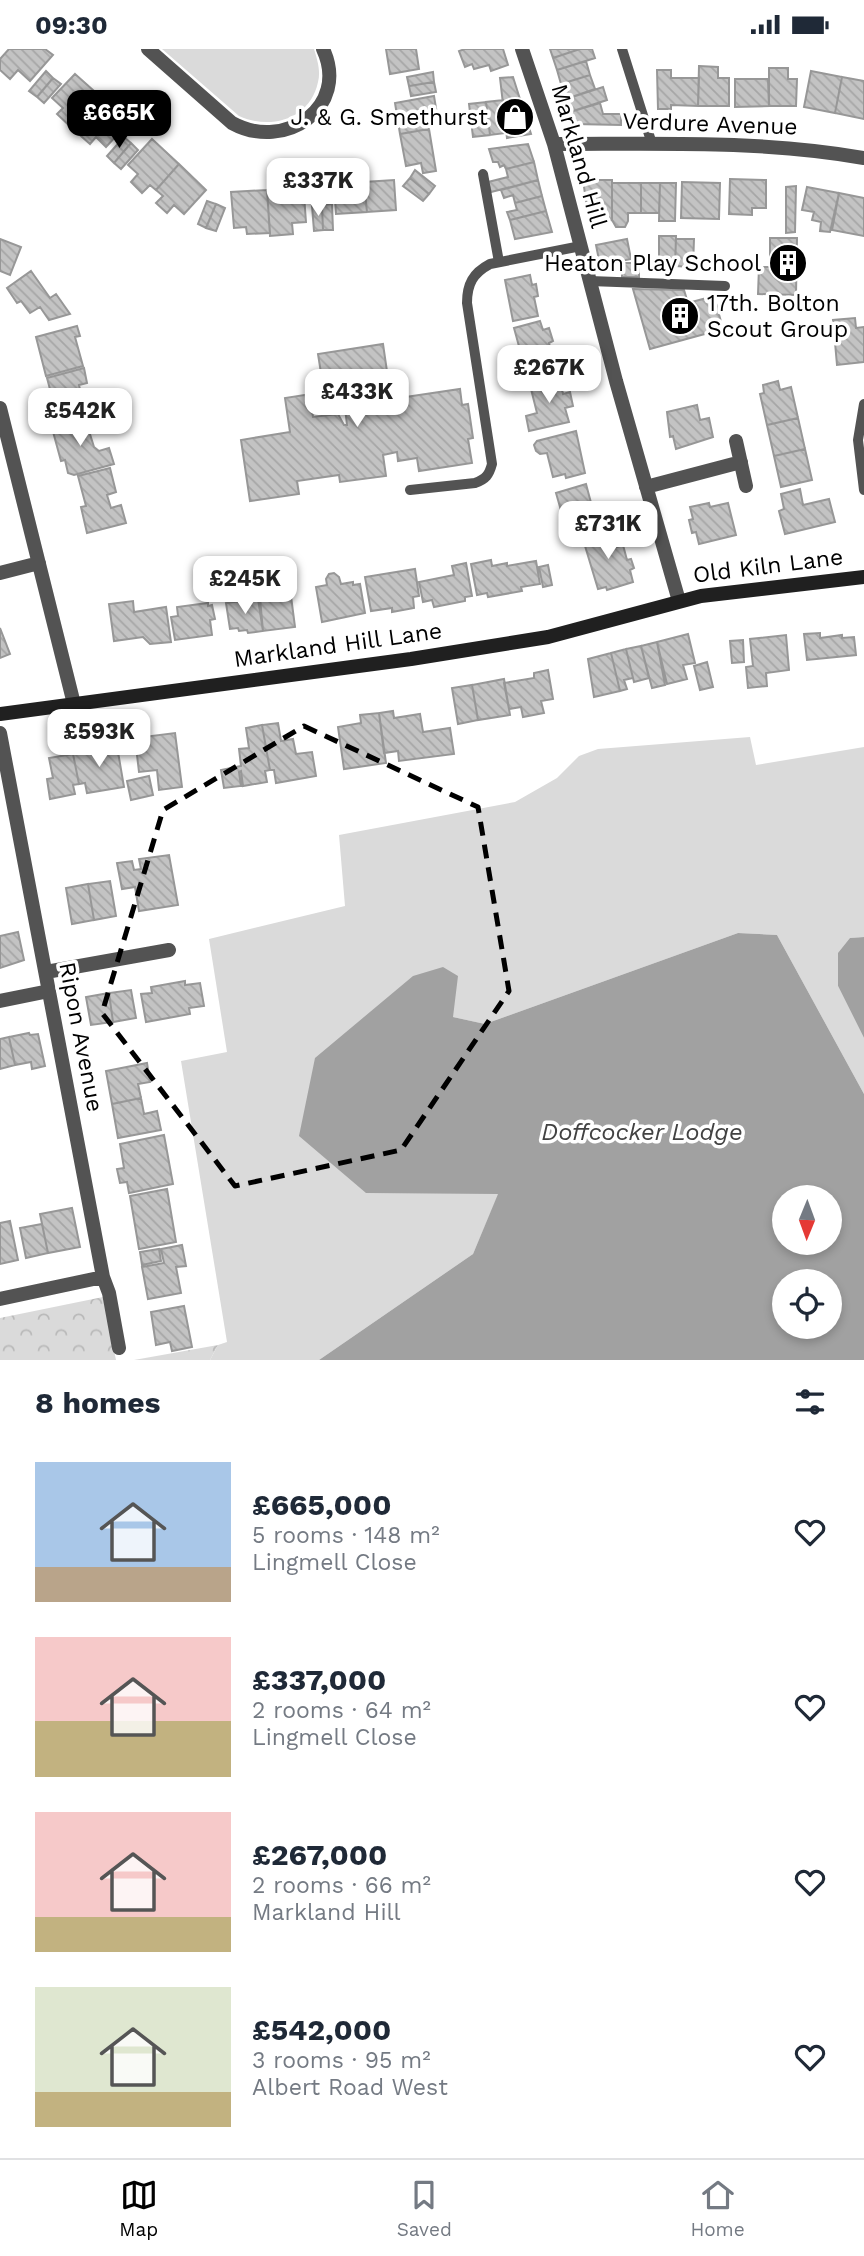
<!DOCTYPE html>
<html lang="en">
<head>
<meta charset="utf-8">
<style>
	body { margin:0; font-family:"Work Sans",sans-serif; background:#f6f6f7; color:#1f2937; height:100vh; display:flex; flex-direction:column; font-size:26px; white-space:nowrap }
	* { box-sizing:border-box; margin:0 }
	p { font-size:23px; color:#747a83 }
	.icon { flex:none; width:38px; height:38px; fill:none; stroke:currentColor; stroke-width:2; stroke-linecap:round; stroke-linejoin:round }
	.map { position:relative; height:1311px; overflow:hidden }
	.sheet { display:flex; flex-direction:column; background:#fff; flex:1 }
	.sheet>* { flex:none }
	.needle { width:46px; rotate:181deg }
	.tools { position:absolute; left:772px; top:1136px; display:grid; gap:14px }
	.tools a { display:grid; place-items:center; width:70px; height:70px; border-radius:50%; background:#fff; box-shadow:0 4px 10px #0003; font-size:35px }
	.price { position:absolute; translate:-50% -60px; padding:0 16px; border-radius:14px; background:#fff; color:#222; font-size:23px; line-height:46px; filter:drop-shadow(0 2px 4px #0008) }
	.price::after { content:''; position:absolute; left:50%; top:42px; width:21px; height:16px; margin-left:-10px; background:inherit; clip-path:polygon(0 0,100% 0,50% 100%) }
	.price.active { background:#000; color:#fff }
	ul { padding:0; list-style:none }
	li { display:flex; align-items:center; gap:21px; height:175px; padding:0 35px }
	li span { display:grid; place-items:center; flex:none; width:196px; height:140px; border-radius:0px; color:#555 }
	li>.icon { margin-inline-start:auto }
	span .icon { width:84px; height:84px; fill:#fffc; stroke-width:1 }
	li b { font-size:30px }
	h2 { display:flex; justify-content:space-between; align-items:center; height:84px; padding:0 35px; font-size:30px }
	.status { display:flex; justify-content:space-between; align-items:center; height:49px; padding:0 35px; background:#fff; direction:ltr }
	.status svg { height:19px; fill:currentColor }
	.tab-bar { display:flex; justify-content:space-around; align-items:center; height:98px; border-top:2px solid #e0e1e3; background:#fff; font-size:19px; color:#747a83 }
	.tab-bar a { display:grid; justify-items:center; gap:4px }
	.tab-bar .active { color:#000 }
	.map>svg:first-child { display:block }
	.green { fill:#dadada }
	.forest { fill:url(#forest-crowns) }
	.water { fill:#a1a1a1; fill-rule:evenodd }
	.building { fill:url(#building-back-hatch); stroke:#979797; stroke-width:2; fill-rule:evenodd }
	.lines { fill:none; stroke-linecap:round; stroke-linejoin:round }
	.lane { stroke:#535353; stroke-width:10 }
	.street { stroke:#535353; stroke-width:14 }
	.secondary { stroke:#202020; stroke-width:14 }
	.marked { fill:none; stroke:#000; stroke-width:5; stroke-dasharray:14 9; stroke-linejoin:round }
	.labels { text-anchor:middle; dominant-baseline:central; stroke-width:7; stroke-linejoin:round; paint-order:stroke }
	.poi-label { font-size:23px; fill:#000; stroke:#fff; text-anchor:end }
	.street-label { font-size:23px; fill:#000; stroke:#fff }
	.water-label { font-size:24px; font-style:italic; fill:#424242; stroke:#fff }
</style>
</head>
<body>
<div class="status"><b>09:30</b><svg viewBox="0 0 49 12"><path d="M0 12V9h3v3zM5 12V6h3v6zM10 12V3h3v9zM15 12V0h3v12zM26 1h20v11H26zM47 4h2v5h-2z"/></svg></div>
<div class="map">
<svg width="864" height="1311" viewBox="0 0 864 1311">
	<defs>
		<pattern id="forest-crowns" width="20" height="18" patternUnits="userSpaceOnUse" patternTransform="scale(1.75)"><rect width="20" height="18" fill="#dadada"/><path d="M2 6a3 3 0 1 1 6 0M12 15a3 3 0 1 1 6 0" fill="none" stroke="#b9b9b9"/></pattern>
		<pattern id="building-back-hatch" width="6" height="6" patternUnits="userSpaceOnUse" patternTransform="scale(1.75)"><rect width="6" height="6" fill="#c3c3c3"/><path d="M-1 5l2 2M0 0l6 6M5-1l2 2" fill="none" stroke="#a6a6a6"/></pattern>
	</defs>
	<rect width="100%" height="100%" fill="#fff"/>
	<path class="green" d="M162,0H314C317,10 321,22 318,33C310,71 270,81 239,67Z
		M750,688L756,716L864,698V888L850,889L838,937L864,989V1045L777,886L738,884L485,975L453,968L367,1144H499L473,1205L319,1311H210L218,1296L227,1293L181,1012L227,1003L209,890L345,857L339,786L515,753L557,729L579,707L598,700Z"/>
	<path class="forest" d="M103,1248L116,1311H0V1269Z
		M218,1296L210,1311H134Z"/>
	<path class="water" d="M738,884L777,886L864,1045V1311H319L473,1205L498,1145L366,1144L299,1087L315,1009L413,927L443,918L458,927L453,968L485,975ZM784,1148H830V1194H784ZM784,1232H830V1278H784Z
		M864,888V989L838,937V904L850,889Z"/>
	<path class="building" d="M9,0H45L53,6L30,32L18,21L10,30L0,21V10Z
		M386,0H416L419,20L390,25Z
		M465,0H503L508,16L491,22L489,16L474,20L472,15L465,18L459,2Z
		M550,0H580L553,9Z
		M580,0H592L595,9L557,21L553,9Z
		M586,12L590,26L561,35L557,21Z
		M699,17L718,18V29H729V57H698Z
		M769,19H788V30H797L796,57H769Z
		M657,21H671V29H699L698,57L671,56V60H658Z
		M46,22L53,29L37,48L29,42Z
		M811,22L842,28L835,64L804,58Z
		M433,23L434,33L409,37L407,28Z
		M75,25L102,49L73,80L57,65L63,59L52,49Z
		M590,26L595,40L566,50L561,35Z
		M513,28L531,85L507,89L500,29Z
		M842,28L864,32V70L835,64Z
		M53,29L61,35L44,54L37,48Z
		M735,30H768L769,57L735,58Z
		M434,33L436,43L411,47L409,37Z
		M603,38L607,51L570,63L566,50Z
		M434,47L437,65L426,66L429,80L400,85L395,54Z
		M102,49L129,73L106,98L96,88L90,95L73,80Z
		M503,51L506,84L490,86L486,53Z
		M486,53L490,86L473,88L469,55Z
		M600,54L603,65H621V76L574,75L570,63Z
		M429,80L436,122L423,124L421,114L406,117L400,85Z
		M124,88L131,94L114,114L107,107Z
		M152,90L179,115L156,141L150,136L142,144L131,133L138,125L128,116Z
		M131,94L138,101L121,120L114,114Z
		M528,95L534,113L506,120L504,116L500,118L498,113H493L489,100Z
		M534,113L538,131L491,143L488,133L508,128L506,120Z
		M179,115L206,141L184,165L174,156L167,164L156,154L163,147L156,141Z
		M415,121L435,137L429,145L410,129Z
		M410,129L429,145L423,152L403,137Z
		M730,130L766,131V159H752V166L729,165Z
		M394,131L396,161L367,163L364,133Z
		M538,131L542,147L515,154L513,146L504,149L501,141Z
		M583,131H612V171L589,172Z
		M303,132L306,173L292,174L293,185L270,187L267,141L278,140V134Z
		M364,133L367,163L336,165L334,135Z
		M682,133L720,134L719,170L681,169Z
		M612,134H641V164H628V172L625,178H616L612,171Z
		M641,134H660L659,164H641Z
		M660,134H676L675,172H659Z
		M796,137L795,183L786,184V138Z
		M807,138L839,144L830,183L820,182L821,173L812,171L814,163L802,161Z
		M267,141L270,184L247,185L246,178L234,179L231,143Z
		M839,144L864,149V187L832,181Z
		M542,147L546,162L510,171L507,163L517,161L515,154Z
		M207,152L216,155L206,179L198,175Z
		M216,155L225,159L216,182L206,179Z
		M332,155L333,181H323L322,156Z
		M322,156L323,181L314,182L312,157Z
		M546,162L552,183L515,190L510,171Z
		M659,187H676L675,220H659Z
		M770,189H797L796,246L758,245L759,218H779V210H770Z
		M0,190L21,198L10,226L0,222Z
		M627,190L631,210L600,216L596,196Z
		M676,190H694L693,218L675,217Z
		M632,210H639V228H622V214H632Z
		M31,222L50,249L56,245L70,265L49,271L40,258L30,264L21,252L17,254L7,239Z
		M530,226L532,236L536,235L538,247L534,248L538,267L513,272L505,231Z
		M633,240L684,241L688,254L714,247L723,280L650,300Z
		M855,269L856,279L864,278V313L837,316L833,271Z
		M540,272L543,281L549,279L553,292L549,294L556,322L513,334L508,316L523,312L514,279Z
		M77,277L80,287L75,288L83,317L46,327L36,288Z
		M383,295L390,343L399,349L460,340L462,356L468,355L473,389L468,390L472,414L419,422L417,409L398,412L397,403L383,406L386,427L340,433L339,426L297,432L299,445L250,452L241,391L290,383L285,349L324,343L318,305ZM344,351L347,376H344L338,365L313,368L311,355Z
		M84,319L87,334L79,336L82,350L97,346L101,363L59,374L47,329Z
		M559,328L563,345L570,343L573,357L565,359L569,373L529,382L526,367L537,364L530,336Z
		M778,332L780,341L791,338L798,369L767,376L760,345L764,344L763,336Z
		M697,356L700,371L709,369L713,388L676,400L673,387L670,388L667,363Z
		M85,369L94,398L99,402L109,399L114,415L74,426L68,424L65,411L61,412L52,379Z
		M798,369L805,400L774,407L767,376Z
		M576,382L585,424L566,429L565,425L553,428L547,404L540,405L536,402L534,396L537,392Z
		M805,400L812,431L781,438L774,407Z
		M110,419L116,443L107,446L111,459L121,456L126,474L87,484L81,458L86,457L78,427Z
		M586,435L594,465L591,466L594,479L568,486L556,444Z
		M800,440L803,456L829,450L835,473L785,485L779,462L784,460L781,445Z
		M709,454L710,458L728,454L736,486L699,495L696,483L692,484L689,471L693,470L690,458Z
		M605,480L611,500L623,496L627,511L631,510L634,519L630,521L633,533L607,541L606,538L598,540L582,487Z
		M491,511L492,517L507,514V517L536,512L540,535L521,538L522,542L488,548L487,544L477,546L471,515Z
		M466,514L472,547L465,548V552L434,558L432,551L423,553L419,533L454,526L452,517Z
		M548,516L552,536L543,538L539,518Z
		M415,520L419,547L413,548L414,559L392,563V559L371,562L365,528Z
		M334,524L339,528L341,535L353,533V536L360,535L365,564L322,573L316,538L327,536L326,530L329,525Z
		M280,535L281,548L291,547L295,578L263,582L259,538Z
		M258,550L263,582L248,584L247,581L239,582L238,579L230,580L226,554Z
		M133,552L134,563L166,558L171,593L150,595L143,588L114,592L109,555Z
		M208,554V557L212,556L215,570L210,571L212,586L175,591L171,568L178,567L177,558Z
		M0,579L10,605L0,609Z
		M820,584V589L842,586V589L854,588L856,606L807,611L804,585Z
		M688,585L695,614L683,616L687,630L667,635L657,593Z
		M786,586L789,621L766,624L767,637L748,639L746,618L753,617L750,590Z
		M743,591L744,613L732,614L730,592Z
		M657,593L665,636L652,639L641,597Z
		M641,597L649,629L634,633L626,600Z
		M626,600L633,629L624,631L627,640L620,642L611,604Z
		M611,604L620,642L594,648L588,610Z
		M707,613L713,638L700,641L694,617Z
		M548,621L553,650L541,652L544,664L523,668L521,658L509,660L504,634L534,629V624Z
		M504,630L510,666L478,671L472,636Z
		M472,636L478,671L458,675L452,639Z
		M393,662L394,669L420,665L423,683L450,679L454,705L399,712L398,702L384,704L379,664Z
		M379,664L386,714L344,720L338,678L361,674L360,666Z
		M278,674L281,692L293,690L296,705L312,703L316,727L276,734L274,721H270L262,676Z
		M262,676L270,721L265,722L267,733L243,737L241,722L239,723L241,737L224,739L221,721L241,717L239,700L249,699L246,679Z
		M175,684L182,738L159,741L157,721L139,723L135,689Z
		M117,697L124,738L87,744L85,734L79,735L73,705Z
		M73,705L79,735L73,736L75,745L50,750L47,730L53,729L49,709Z
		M149,727L153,746L131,751L127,732Z
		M169,806L178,856L139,862L135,838L122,840L117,814L132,812L134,821L141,820L139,810Z
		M110,832L116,867L94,871L88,835Z
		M88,835L94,871L72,875L66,839Z
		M18,883L24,911L0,919V887Z
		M185,932V936L200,934L204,957L189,959L190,965L146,973L141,945L152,944L151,938Z
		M131,941L136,969L113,973L109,944Z
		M109,944L113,973L91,976L86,948Z
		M29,984L30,986L38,985L45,1017L32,1020L31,1013L15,1016L9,988Z
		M9,988L15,1016L0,1020V990Z
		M147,1014L150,1033L138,1035L141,1049L112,1055L106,1022Z
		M141,1049L144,1065L157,1062L161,1081L118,1089L112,1055Z
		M164,1086L173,1135L129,1144L127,1133L120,1134L117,1120L124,1119L120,1095Z
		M167,1140L176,1193L139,1200L130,1147Z
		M72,1159L80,1198L48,1204L40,1165Z
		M10,1172L18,1211L0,1215V1174Z
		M42,1175L48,1204L26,1209L20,1179Z
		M182,1196L186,1217L176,1218L181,1244L148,1250L142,1218L164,1214L161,1200Z
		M159,1200L161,1212L142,1216L140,1203Z
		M184,1257L192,1298L172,1302L170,1293L156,1296L151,1263Z"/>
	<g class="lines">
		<path class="lane" d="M622,0L652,95
			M483,125L499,213
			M590,232L725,237
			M864,355L858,391L864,441
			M410,441L475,434C486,430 489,426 492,415L467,254C467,235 473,224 490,215L581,197"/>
		<path class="street" d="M148,0L232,74C285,103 350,58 323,0
			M522,0L554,95L616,332L679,552
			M554,95C658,95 762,91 864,109
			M0,359L74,655
			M736,392L746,437
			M646,438L741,413
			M0,524L39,514
			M0,684L103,1228L109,1244L119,1299
			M46,923L169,901
			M0,952L49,942
			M0,1250L103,1228"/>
		<path class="secondary" d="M0,665L411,610L548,588L701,547L864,528"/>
	</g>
	<path class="marked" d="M304,677L478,758L509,942L401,1101L235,1137L102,964L163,761Z"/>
	<defs>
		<symbol id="shop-disc" viewBox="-11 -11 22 22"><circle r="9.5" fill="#000" stroke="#fff"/><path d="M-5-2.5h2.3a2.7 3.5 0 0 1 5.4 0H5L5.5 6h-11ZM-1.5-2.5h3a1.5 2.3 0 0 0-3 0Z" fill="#fff"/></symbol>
		<symbol id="building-disc" viewBox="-11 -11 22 22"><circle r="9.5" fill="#000" stroke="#fff"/><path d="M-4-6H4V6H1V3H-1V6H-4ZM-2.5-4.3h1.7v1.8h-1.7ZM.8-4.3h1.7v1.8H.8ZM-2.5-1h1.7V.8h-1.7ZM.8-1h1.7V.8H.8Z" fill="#fff"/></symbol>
	</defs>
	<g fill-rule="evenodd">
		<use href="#shop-disc" x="493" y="46" width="44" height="44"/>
		<use href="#building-disc" x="766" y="192" width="44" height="44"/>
		<use href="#building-disc" x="658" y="245" width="44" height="44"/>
	</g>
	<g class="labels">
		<g class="poi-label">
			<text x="488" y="68">J. &amp; G. Smethurst</text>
			<text x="761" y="214">Heaton Play School</text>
			<text x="707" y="254" text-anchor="start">17th. Bolton<tspan x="707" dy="26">Scout Group</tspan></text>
		</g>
		<g class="street-label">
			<text transform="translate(710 75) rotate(2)">Verdure Avenue</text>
			<text transform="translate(579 107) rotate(74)">Markland Hill</text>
			<text transform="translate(768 517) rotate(-7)">Old Kiln Lane</text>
			<text transform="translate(338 596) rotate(-8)">Markland Hill Lane</text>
			<text transform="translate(81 988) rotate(79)">Ripon Avenue</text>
		</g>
		<g class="water-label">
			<text x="642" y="1083">Doffcocker Lodge</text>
		</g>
	</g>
</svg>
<div class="tools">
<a><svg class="needle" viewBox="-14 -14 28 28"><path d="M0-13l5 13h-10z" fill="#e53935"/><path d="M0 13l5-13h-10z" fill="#747a83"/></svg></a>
<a><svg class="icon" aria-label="locate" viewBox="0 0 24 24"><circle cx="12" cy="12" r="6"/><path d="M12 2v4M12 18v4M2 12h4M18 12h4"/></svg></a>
</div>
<b class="price active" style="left:119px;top:101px">£665K</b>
<b class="price" style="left:318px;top:169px">£337K</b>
<b class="price" style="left:549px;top:356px">£267K</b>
<b class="price" style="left:357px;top:380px">£433K</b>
<b class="price" style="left:80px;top:399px">£542K</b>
<b class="price" style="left:608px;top:512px">£731K</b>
<b class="price" style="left:245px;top:567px">£245K</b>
<b class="price" style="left:99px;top:720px">£593K</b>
</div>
<section class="sheet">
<h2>8 homes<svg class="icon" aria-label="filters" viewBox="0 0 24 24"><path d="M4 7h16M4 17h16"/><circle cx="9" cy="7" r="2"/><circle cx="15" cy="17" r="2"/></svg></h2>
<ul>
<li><span style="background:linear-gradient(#a9c7e8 75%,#b9a48a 0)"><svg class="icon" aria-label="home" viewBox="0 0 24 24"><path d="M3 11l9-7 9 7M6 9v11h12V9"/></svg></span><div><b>£665,000</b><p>5 rooms · 148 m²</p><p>Lingmell Close</p></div><svg class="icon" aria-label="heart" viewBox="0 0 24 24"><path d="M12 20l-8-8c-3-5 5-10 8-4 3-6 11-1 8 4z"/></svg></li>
<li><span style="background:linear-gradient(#f6c9c9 60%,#c2b280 0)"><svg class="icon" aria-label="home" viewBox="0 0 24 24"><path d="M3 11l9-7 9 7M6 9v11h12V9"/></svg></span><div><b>£337,000</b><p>2 rooms · 64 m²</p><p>Lingmell Close</p></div><svg class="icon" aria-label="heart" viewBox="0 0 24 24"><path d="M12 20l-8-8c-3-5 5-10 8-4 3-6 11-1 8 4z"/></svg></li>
<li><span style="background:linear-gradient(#f6c9c9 75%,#c2b280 0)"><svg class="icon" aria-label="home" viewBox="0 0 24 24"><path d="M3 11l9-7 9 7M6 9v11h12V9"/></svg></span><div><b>£267,000</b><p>2 rooms · 66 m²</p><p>Markland Hill</p></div><svg class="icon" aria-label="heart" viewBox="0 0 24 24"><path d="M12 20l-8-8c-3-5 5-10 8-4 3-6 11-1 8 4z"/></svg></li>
<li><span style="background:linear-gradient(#dfe7d0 75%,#c2b280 0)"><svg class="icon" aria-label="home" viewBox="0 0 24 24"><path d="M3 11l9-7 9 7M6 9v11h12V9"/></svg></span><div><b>£542,000</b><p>3 rooms · 95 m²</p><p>Albert Road West</p></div><svg class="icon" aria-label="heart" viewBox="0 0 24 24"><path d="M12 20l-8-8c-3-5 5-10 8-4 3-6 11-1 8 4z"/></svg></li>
</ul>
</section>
<nav class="tab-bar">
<a class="active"><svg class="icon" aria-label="map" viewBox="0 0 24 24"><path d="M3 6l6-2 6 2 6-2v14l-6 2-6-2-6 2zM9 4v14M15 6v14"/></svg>Map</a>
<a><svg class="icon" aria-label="saved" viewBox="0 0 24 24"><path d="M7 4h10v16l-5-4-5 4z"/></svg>Saved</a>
<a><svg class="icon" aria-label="home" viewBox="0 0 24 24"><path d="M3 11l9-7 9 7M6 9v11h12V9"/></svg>Home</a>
</nav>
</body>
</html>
